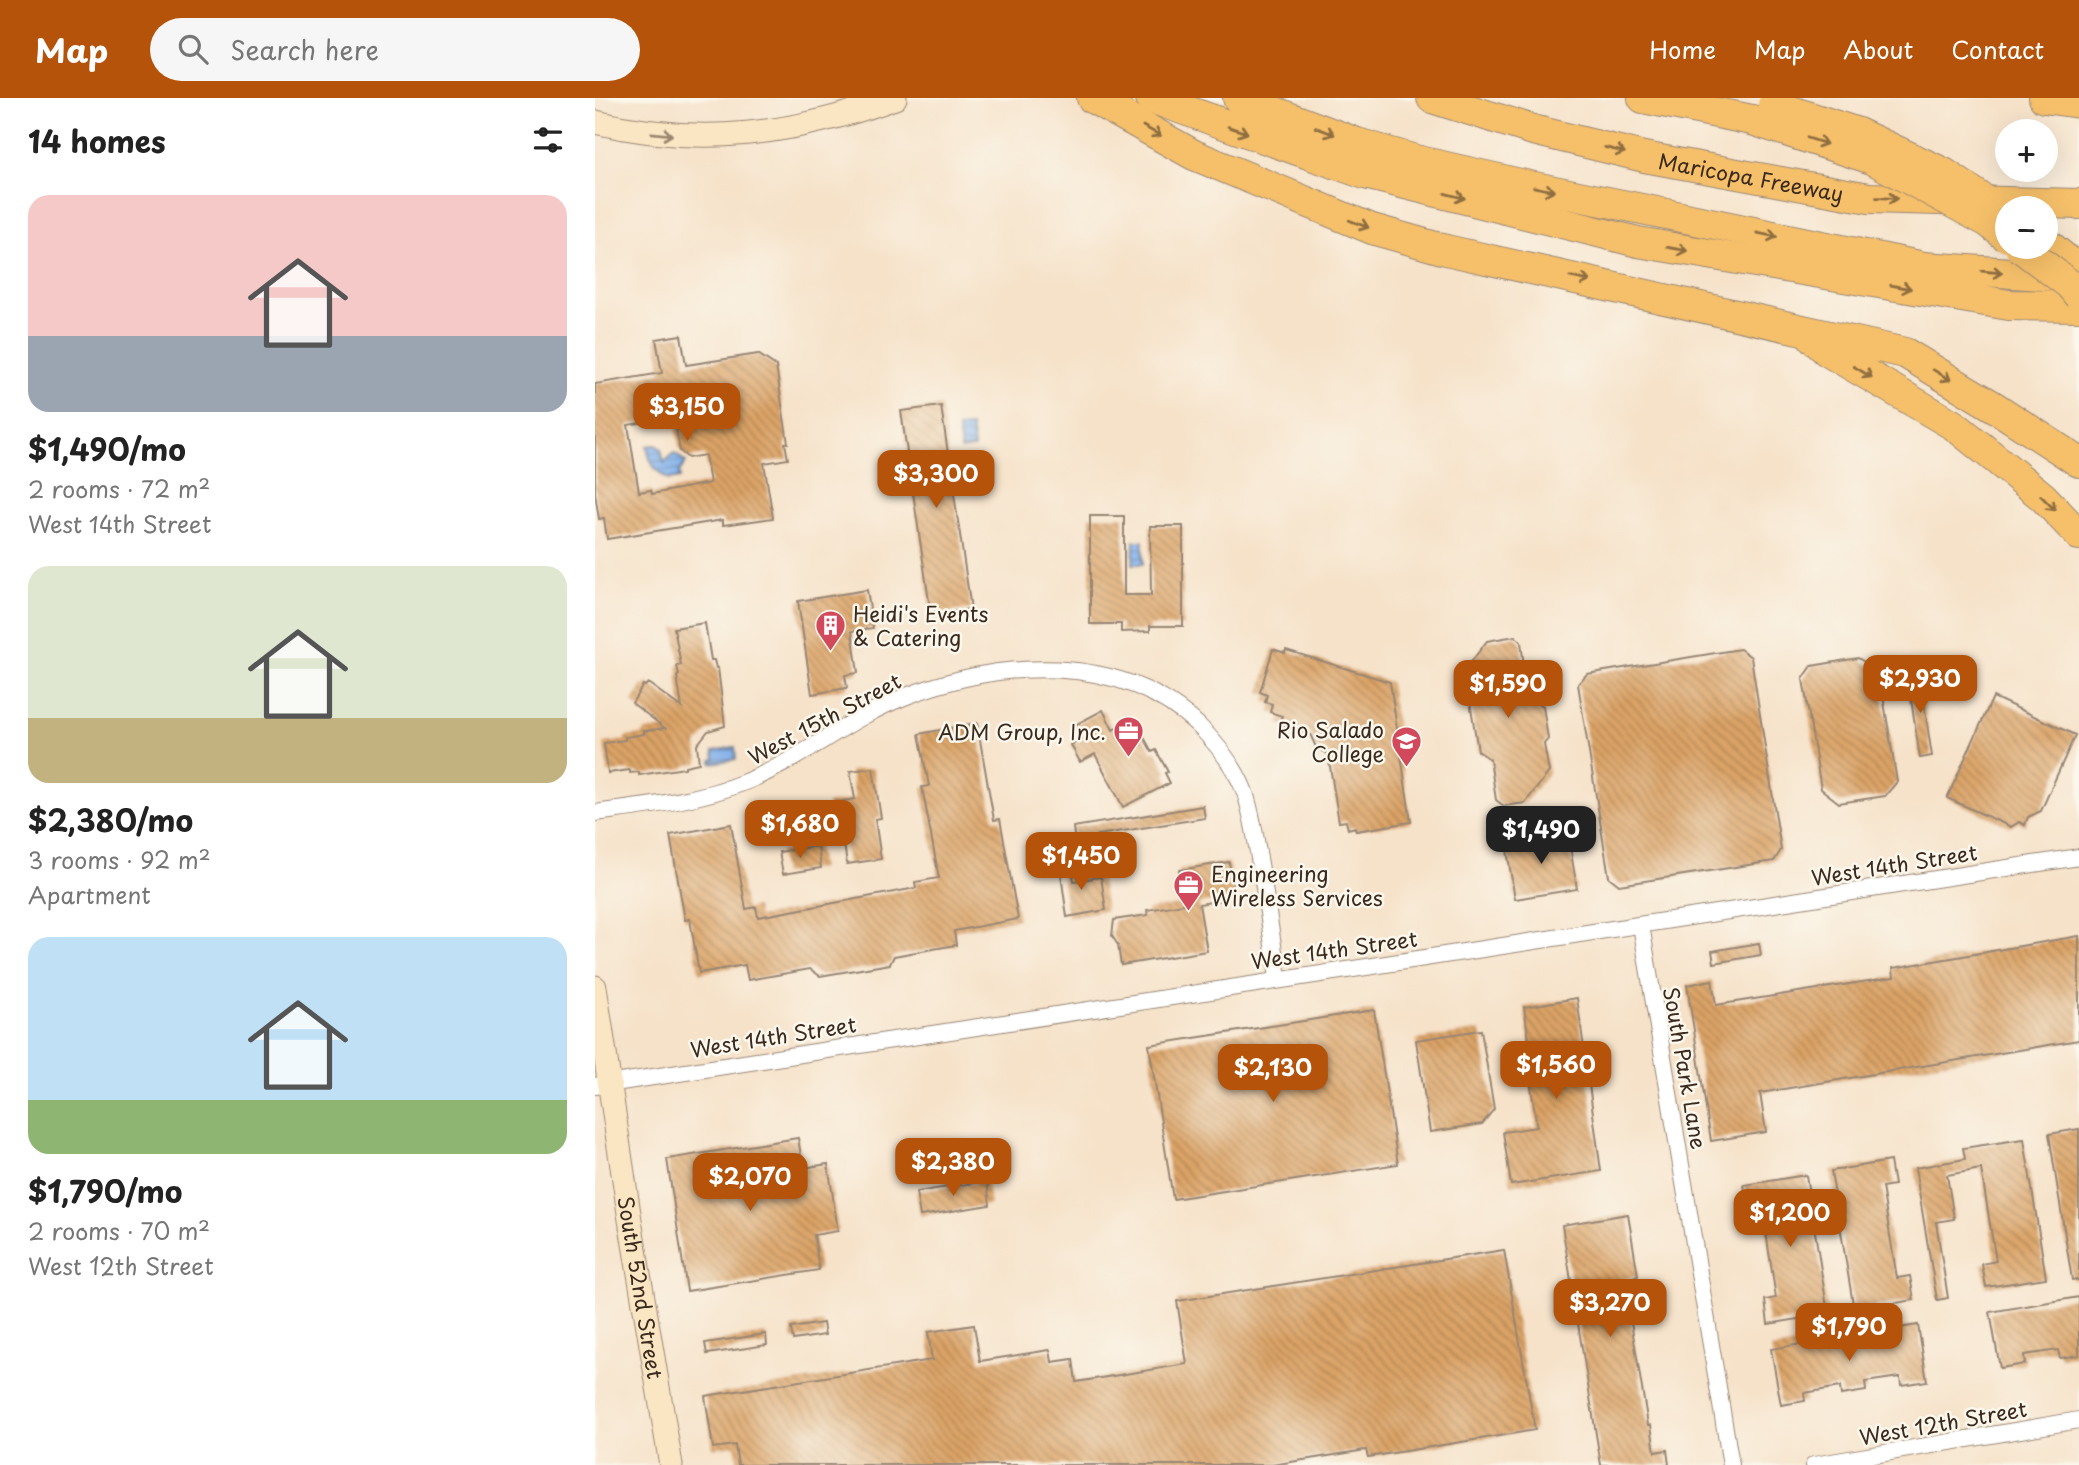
<!DOCTYPE html>
<html lang="en">
<head>
<meta charset="utf-8">
<style>
	body { margin:0; font-family:"Playpen Sans",sans-serif; background:#f6f6f6; color:#222; height:100vh; display:flex; flex-direction:column; font-size:26px; white-space:nowrap }
	* { box-sizing:border-box; margin:0 }
	p { font-size:23px; color:#767676 }
	.icon { flex:none; width:38px; height:38px; fill:none; stroke:currentColor; stroke-width:2; stroke-linecap:round; stroke-linejoin:round }
	.map { position:relative; flex:1; overflow:hidden }
	.panel { display:flex; flex-direction:column; background:#fff; width:595px }
	.panel>* { flex:none }
	.buttons { position:absolute; left:1400px; top:21px; display:grid; gap:14px }
	.buttons a { display:grid; place-items:center; width:63px; height:63px; border-radius:50%; background:#fff; box-shadow:0 7px 28px #0002; font-size:35px }
	.price { position:absolute; translate:-50% -60px; padding:0 16px; border-radius:14px; background:#b45309; color:#fff; font-size:23px; line-height:46px; filter:drop-shadow(0 2px 4px #0008) }
	.price::after { content:''; position:absolute; left:50%; top:42px; width:21px; height:16px; margin-left:-10px; background:inherit; clip-path:polygon(0 0,100% 0,50% 100%) }
	.price.current { background:#222; color:#fff }
	ul { padding:0; list-style:none }
	li { display:grid; align-content:center; gap:14px; height:371px; padding:0 28px }
	li span { display:grid; place-items:center; height:217px; border-radius:21px; color:#555 }
	li>.icon { margin-inline-start:auto }
	span .icon { width:126px; height:126px; fill:#fffc; stroke-width:1 }
	li b { font-size:30px }
	h2 { display:flex; justify-content:space-between; align-items:center; height:84px; padding:0 28px; font-size:30px }
	header { display:flex; align-items:center; gap:42px; box-sizing:border-box; height:98px; padding:0 35px; background:#b45309; color:#fff }
	header strong { font-size:33px }
	nav { display:flex; gap:38px; margin-inline-start:auto; font-size:24px }
	.search { width:490px; height:63px; background:#f6f6f6; display:flex; align-items:center; gap:18px; box-sizing:border-box; padding:0 24px; border-radius:38px; color:#767676; font-size:26px }
	main { display:flex; flex:1; min-height:0 }
	.map>svg:first-child { display:block }
	.water { fill:url(#water-rules); stroke:#5e6d84; stroke-width:2 }
	.building { fill:url(#building-back-hatch); fill-rule:evenodd }
	.lines { fill:none; stroke-linecap:round; stroke-linejoin:round }
	.street-casing { stroke:#988674; stroke-width:18 }
	.secondary-casing { stroke:#988674; stroke-width:25 }
	.highway-casing { stroke:#988674; stroke-width:32 }
	.street { stroke:#fff; stroke-width:16 }
	.secondary { stroke:#fbe6c4; stroke-width:23 }
	.highway { stroke:#f6c06b; stroke-width:30 }
	.highway-bridge-casing { stroke:#988674; stroke-width:32; stroke-linecap:butt }
	.highway-bridge { stroke:#f6c06b; stroke-width:30 }
	.oneway { stroke:#8f6e41 }
	.oneway2 { stroke:#9b8871 }
	.labels { text-anchor:middle; dominant-baseline:central; stroke-width:5; stroke-linejoin:round; paint-order:stroke }
	.street-label { font-size:21px; fill:#3b2a1e; stroke:#fbf7ec }
	.poi-label { font-size:21px; fill:#3b2a1e; stroke:#fbf7ec; text-anchor:start }
</style>
</head>
<body>
<header>
<strong>Map</strong>
<div class="search"><svg class="icon" aria-label="search" viewBox="0 0 24 24"><circle cx="10" cy="10" r="6"/><path d="M15 15l6 6"/></svg>Search here</div>
<nav><a>Home</a><a>Map</a><a>About</a><a>Contact</a></nav>
</header>
<main>
<section class="panel">
<h2>14 homes<svg class="icon" aria-label="filters" viewBox="0 0 24 24"><path d="M4 7h16M4 17h16"/><circle cx="9" cy="7" r="2"/><circle cx="15" cy="17" r="2"/></svg></h2>
<ul>
<li><span style="background:linear-gradient(#f6c9c9 65%,#9aa5b1 0)"><svg class="icon" aria-label="home" viewBox="0 0 24 24"><path d="M3 11l9-7 9 7M6 9v11h12V9"/></svg></span><div><b>$1,490/mo</b><p>2 rooms · 72 m²</p><p>West 14th Street</p></div></li>
<li><span style="background:linear-gradient(#dfe7d0 70%,#c2b280 0)"><svg class="icon" aria-label="home" viewBox="0 0 24 24"><path d="M3 11l9-7 9 7M6 9v11h12V9"/></svg></span><div><b>$2,380/mo</b><p>3 rooms · 92 m²</p><p>Apartment</p></div></li>
<li><span style="background:linear-gradient(#bfe0f5 75%,#8fb573 0)"><svg class="icon" aria-label="home" viewBox="0 0 24 24"><path d="M3 11l9-7 9 7M6 9v11h12V9"/></svg></span><div><b>$1,790/mo</b><p>2 rooms · 70 m²</p><p>West 12th Street</p></div></li>
</ul>
</section>
<div class="map">
<svg width="1484" height="1367" viewBox="0 0 1484 1367">
	<defs>
		<pattern id="water-rules" width="6" height="5" patternUnits="userSpaceOnUse" patternTransform="scale(1.75)"><rect width="6" height="5" fill="#81b0eb"/><path d="M0 2.5h6" fill="none" stroke="#6b8fbe"/></pattern>
		<pattern id="building-back-hatch" width="6" height="6" patternUnits="userSpaceOnUse" patternTransform="scale(1.75)"><rect width="6" height="6" fill="#dba366"/><path d="M-1 5l2 2M0 0l6 6M5-1l2 2" fill="none" stroke="#b38553"/></pattern>
	</defs>
	<rect width="100%" height="100%" fill="#fbf7ec"/>
	<filter id="ink" filterUnits="userSpaceOnUse"><feTurbulence type="fractalNoise" baseFrequency=".0143" numOctaves="2"/><feDisplacementMap in="SourceGraphic" scale="14" xChannelSelector="R" yChannelSelector="G"/><feConvolveMatrix kernelMatrix="1 2 1 2 8 2 1 2 1" color-interpolation-filters="sRGB"/></filter>
	<filter id="wash" filterUnits="userSpaceOnUse"><feTurbulence type="fractalNoise" baseFrequency=".00686" numOctaves="4" result="noise"/><feDisplacementMap in="SourceGraphic" scale="28" xChannelSelector="R" yChannelSelector="G"/><feGaussianBlur stdDeviation="1.57" result="paint"/><feColorMatrix in="noise" values="0 0 0 0 0 0 0 0 0 0 0 0 0 0 0 0 0 1.4 0 .05"/><feComposite in="paint" operator="in"/></filter>
	<g filter="url(#wash)">
		<rect width="100%" height="100%" fill="#f6e2c9"/>
		<path class="water" d="M376,329L379,350L366,352L363,330Z
			M61,347L66,351L69,365L79,355L91,364L84,374L85,380L74,382C59,372 55,366 52,348Z
			M539,443H548V466H538Z
			M140,649L141,661L117,665V662L120,661L119,653Z"/>
		<g id="blocks">
			<path class="building" d="M86,237L91,267L163,256L181,268L193,345H190L193,361L169,365L178,420L128,427V422L12,441L9,420L4,421L0,395V286L67,275L61,241ZM79,319L85,353L93,360L110,357L115,385L57,396L56,392L44,394L33,327Z
				M346,308L376,511L336,517L306,313Z
				M495,418H529V497H556L555,428H588V528H555V533L526,534V526H495Z
				M272,492L278,530L257,533L263,575L250,577L252,590L217,596L203,503Z
				M110,525L116,562H119L121,570H123L130,628L113,633L102,647L104,665L90,668V670L44,677V674L35,675V672L13,675L9,645L30,642V639L49,636V633L70,630L37,605L48,587L50,588L53,585L87,610L82,578L84,577L82,568L86,567L79,530Z
				M920,538L926,544L930,576L938,583L941,603L948,608L953,641L949,646L954,674L930,705L909,708L901,702L895,661L883,653L870,572L892,543Z
				M678,551L690,555L691,552L795,584L816,724L761,733L760,729L753,731L751,723L744,724L733,656L721,649L715,636L684,626L687,618L675,614L677,606L670,604L672,597L665,594Z
				M1145,551L1156,559L1186,752L1179,763L1024,787L1014,779L983,586L992,576Z
				M1263,560L1284,573L1302,684L1290,698L1244,705L1226,691L1208,581L1217,568Z
				M1324,574L1337,658L1325,660L1312,575Z
				M1398,599L1480,637L1446,713L1433,719L1430,727L1424,724L1416,729L1352,700Z
				M508,612L518,632L539,621L557,654L561,652L573,674L570,675L575,685L528,709L500,656L485,664L476,647L487,641L480,627Z
				M382,625L399,722L405,721L423,821L359,833L361,847L299,858L295,866L225,878L215,871L153,882L150,867L104,875L95,821L90,822L75,737L136,726L151,811L161,809L163,819L321,790L320,784L344,780L327,689L334,688L324,636Z
				M278,670L286,720L280,721L286,761L252,766L246,726L236,728L232,706L260,701L255,673Z
				M608,708L610,720L502,737L505,753L476,757L475,746L480,745L478,729Z
				M973,736L982,791L920,801L911,746Z
				M223,748L226,770L188,776L184,754Z
				M475,760L479,783L506,779L511,812L472,819L464,762Z
				M634,764L640,800L604,806L612,853L526,867L523,847L517,838L519,822L553,817L552,812L589,806L584,772Z
				M1484,838V942L1165,995L1171,1034L1116,1043L1092,887L1117,882L1121,907L1299,879L1298,870Z
				M1164,845L1166,857L1119,865L1117,853Z
				M982,900L1006,1073L916,1087L908,1034L942,1029L935,982L940,981L929,909Z
				M779,912L803,1066L578,1101L554,947Z
				M886,932L899,1011L887,1026L835,1034L821,942Z
				M1484,1031V1182H1477L1454,1036Z
				M203,1040L208,1070L233,1066L243,1133L219,1137L224,1172L92,1193L72,1061Z
				M1429,1041L1451,1180L1391,1189L1387,1166L1401,1163L1386,1071L1352,1077L1359,1121L1341,1124L1353,1200L1342,1202L1320,1070L1370,1061L1368,1050Z
				M1295,1063L1299,1087L1287,1089L1302,1180L1315,1178L1319,1202L1259,1212L1236,1073Z
				M1211,1077L1233,1216L1173,1226L1170,1202L1181,1200L1167,1108L1153,1110L1149,1087Z
				M392,1083L395,1107L325,1118L321,1094Z
				M1033,1116L1043,1178L1029,1181L1053,1327H1056L1060,1354L1072,1352L1074,1367H1006L967,1127Z
				M909,1152L940,1332L773,1359L771,1352L677,1367H143L140,1347L118,1350L110,1298L337,1262L333,1234L379,1227L385,1263L455,1252L457,1264L478,1261L481,1284L592,1266L582,1203Z
				M1484,1199V1257L1465,1260L1463,1252L1429,1257L1430,1266L1405,1270L1395,1214Z
				M228,1225L230,1237L198,1242L196,1230Z
				M1323,1227L1332,1283L1306,1287L1305,1279L1270,1284L1271,1293L1246,1297L1245,1289L1209,1295L1210,1303L1186,1307L1176,1251Z
				M171,1236L172,1247L112,1256L110,1245Z"/>
		</g>
	</g>
	<g filter="url(#ink)">
		<use href="#blocks" fill-opacity="0" stroke="#988674" stroke-width="2"/>
		<g class="lines">
			<defs>
				<path id="street" d="M0,715C51,708 102,703 150,684C206,662 252,621 309,599C404,562 525,553 604,628C623,647 639,667 649,692C657,714 660,737 664,760C671,800 677,840 683,880
					M1046,827L1136,1367
					M0,988C494,910 989,836 1484,759
					M1219,1367L1484,1322"/>
				<g id="secondary">
					<path d="M0,24C105,49 199,37 300,0"/>
					<path id="s1" d="M0,889L35,1122L76,1367"/>
				</g>
				<g id="highway">
					<path d="M497,0L599,57L777,131L851,152L1310,255L1398,308L1484,364"/>
					<path d="M556,0L770,76L1043,144L1414,207L1484,208"/>
					<path d="M643,0L762,45L820,62L930,87L1329,169L1478,179"/>
					<path id="s2" d="M837,0L938,32L1049,59L1274,100L1484,106"/>
					<path d="M1048,0L1157,22"/>
					<path d="M1449,0L1484,5"/>
					<path d="M1451,145L1484,172"/>
					<path d="M1218,240L1232,253L1360,328L1448,399L1484,437"/>
				</g>
			</defs>
			<use href="#street" class="street-casing"/>
			<use href="#secondary" class="secondary-casing"/>
			<use href="#highway" class="highway-casing"/>
			<use href="#street" class="street"/>
			<use href="#secondary" class="secondary"/>
			<use href="#highway" class="highway"/>
			<defs>
				<path id="highway-bridge" d="M1178,7L1263,35L1349,75L1391,103
					M1157,22L1277,61L1393,124L1412,139
					M1425,149L1474,186L1484,198"/>
			</defs>
			<use href="#highway-bridge" class="highway-bridge-casing"/>
			<use href="#highway-bridge" class="highway-bridge"/>
		</g>
		<defs><path id="oneway-shaft" d="M-6 0H5M1.5-3L5.5 0L1.5 3" fill="none" stroke-width="1.6" stroke-linecap="round" stroke-linejoin="round" transform="scale(1.75)"/></defs>
		<g class="oneway">
			<use href="#oneway-shaft" transform="translate(643 32) rotate(19)"/>
			<use href="#oneway-shaft" transform="translate(557 33) rotate(29)"/>
			<use href="#oneway-shaft" transform="translate(730 33) rotate(21)"/>
			<use href="#oneway-shaft" transform="translate(1222 43) rotate(18)"/>
			<use href="#oneway-shaft" transform="translate(1020 52) rotate(14)"/>
			<use href="#oneway-shaft" transform="translate(949 91) rotate(12)"/>
			<use href="#oneway-shaft" transform="translate(860 98) rotate(14)"/>
			<use href="#oneway-shaft" transform="translate(1292 100) rotate(2)"/>
			<use href="#oneway-shaft" transform="translate(764 126) rotate(21)"/>
			<use href="#oneway-shaft" transform="translate(1172 137) rotate(12)"/>
			<use href="#oneway-shaft" transform="translate(1082 151) rotate(10)"/>
			<use href="#oneway-shaft" transform="translate(1397 174) rotate(5)"/>
			<use href="#oneway-shaft" transform="translate(985 181) rotate(12)"/>
			<use href="#oneway-shaft" transform="translate(1306 189) rotate(10)"/>
			<use href="#oneway-shaft" transform="translate(1268 274) rotate(31)"/>
			<use href="#oneway-shaft" transform="translate(1347 277) rotate(31)"/>
			<use href="#oneway-shaft" transform="translate(1453 405) rotate(45)"/>
		</g>
		<use class="oneway2" href="#oneway-shaft" transform="translate(67 36) rotate(6)"/>
	</g>
	<defs>
		<symbol id="building-pin" viewBox="-11 -11 22 30"><path d="M0 17L-7.5 6A9.5 9.5 0 1 1 7.5 6Z" fill="#d1495b" stroke="#fbf7ec"/><path d="M-4-6H4V6H1V3H-1V6H-4ZM-2.5-4.3h1.7v1.8h-1.7ZM.8-4.3h1.7v1.8H.8ZM-2.5-1h1.7V.8h-1.7ZM.8-1h1.7V.8H.8Z" fill="#fff"/></symbol>
		<symbol id="office-pin" viewBox="-11 -11 22 30"><path d="M0 17L-7.5 6A9.5 9.5 0 1 1 7.5 6Z" fill="#d1495b" stroke="#fbf7ec"/><path d="M-6-3h4V-5.5h4V-3h4V5H-6ZM-1-4.5V-3h2v-1.5ZM-6 0V1H6V0Z" fill="#fff"/></symbol>
		<symbol id="university-pin" viewBox="-11 -11 22 30"><path d="M0 17L-7.5 6A9.5 9.5 0 1 1 7.5 6Z" fill="#d1495b" stroke="#fbf7ec"/><path d="M0-5L7-2L0 1L-7-2ZM-4 1L0 2.5L4 1V4Q0 6-4 4Z" fill="#fff"/></symbol>
	</defs>
	<g fill-rule="evenodd">
		<use href="#building-pin" x="218" y="510" width="35" height="47"/>
		<use href="#office-pin" x="516" y="616" width="35" height="47"/>
		<use href="#university-pin" x="794" y="626" width="35" height="47"/>
		<use href="#office-pin" x="576" y="770" width="35" height="47"/>
	</g>
	<g class="labels">
		<g class="street-label">
			<text stroke="none"><textPath href="#s2" startOffset="329">Maricopa Freeway</textPath></text>
			<text transform="translate(229 620) rotate(-28)">West 15th Street</text>
			<text transform="translate(1299 766) rotate(-9)">West 14th Street</text>
			<text transform="translate(739 851) rotate(-8)">West 14th Street</text>
			<text transform="translate(178 938) rotate(-9)">West 14th Street</text>
			<text transform="translate(1091 970) rotate(80)">South Park Lane</text>
			<text stroke="none"><textPath href="#s1" startOffset="304">South 52nd Street</textPath></text>
			<text transform="translate(1348 1324) rotate(-10)">West 12th Street</text>
		</g>
		<g class="poi-label">
			<text x="258" y="515">Heidi's Events<tspan x="258" dy="24">&amp; Catering</tspan></text>
			<text x="789" y="631" text-anchor="end">Rio Salado<tspan x="789" dy="24">College</tspan></text>
			<text x="511" y="633" text-anchor="end">ADM Group, Inc.</text>
			<text x="616" y="775">Engineering<tspan x="616" dy="24">Wireless Services</tspan></text>
		</g>
	</g>
</svg>
<div class="buttons">
<a>+</a>
<a>−</a>
</div>
<b class="price" style="left:92px;top:345px">$3,150</b>
<b class="price" style="left:341px;top:412px">$3,300</b>
<b class="price" style="left:1325px;top:617px">$2,930</b>
<b class="price" style="left:913px;top:622px">$1,590</b>
<b class="price" style="left:205px;top:762px">$1,680</b>
<b class="price current" style="left:946px;top:768px">$1,490</b>
<b class="price" style="left:486px;top:794px">$1,450</b>
<b class="price" style="left:961px;top:1003px">$1,560</b>
<b class="price" style="left:678px;top:1006px">$2,130</b>
<b class="price" style="left:358px;top:1100px">$2,380</b>
<b class="price" style="left:155px;top:1115px">$2,070</b>
<b class="price" style="left:1195px;top:1151px">$1,200</b>
<b class="price" style="left:1015px;top:1241px">$3,270</b>
<b class="price" style="left:1254px;top:1265px">$1,790</b>
</div>
</main>
</body>
</html>
